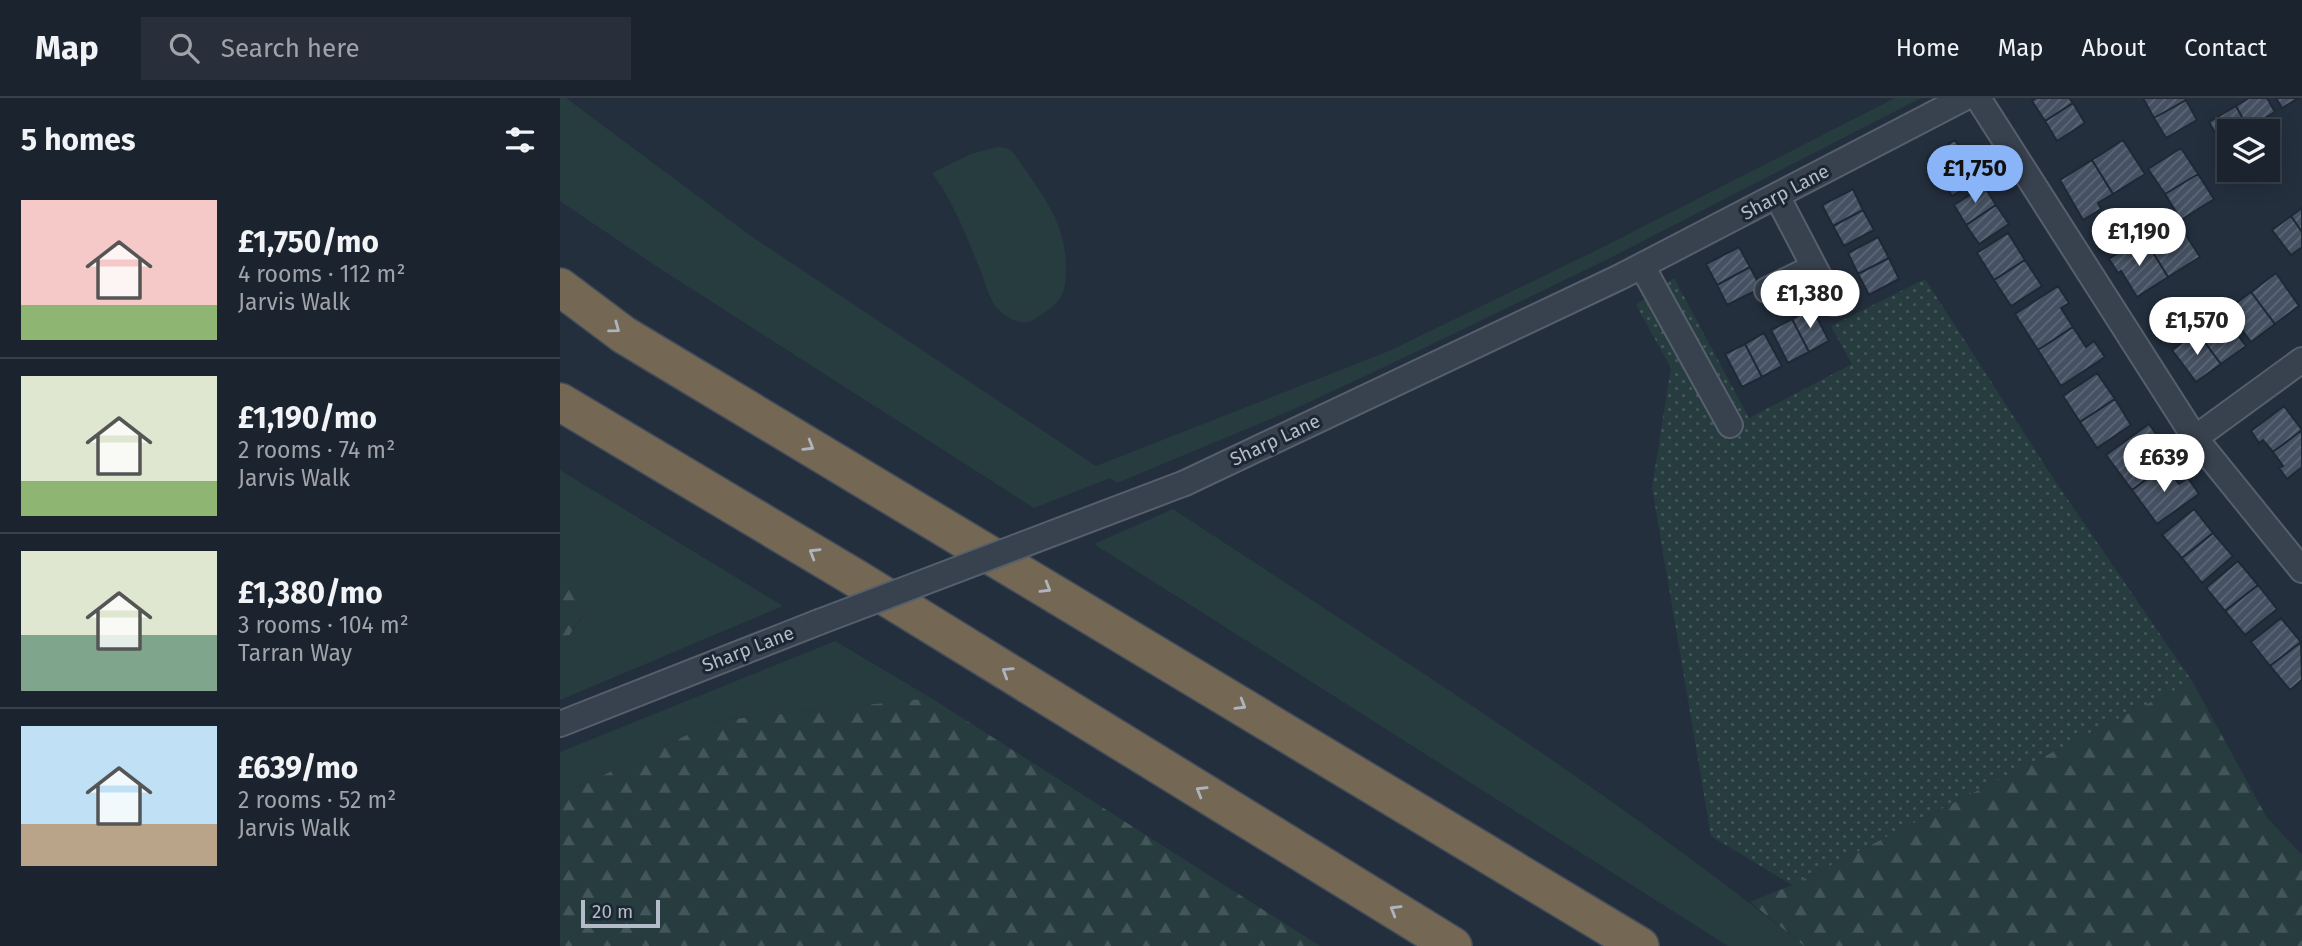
<!DOCTYPE html>
<html lang="en">
<head>
<meta charset="utf-8">
<style>
	body { margin:0; font-family:"Fira Sans",sans-serif; background:#282f3a; color:#f1f3f6; height:100vh; display:flex; flex-direction:column; font-size:26px; white-space:nowrap }
	* { box-sizing:border-box; margin:0 }
	p { font-size:23px; color:#a0a4aa }
	.icon { flex:none; width:38px; height:38px; fill:none; stroke:currentColor; stroke-width:2; stroke-linecap:round; stroke-linejoin:round }
	.map { position:relative; flex:1; overflow:hidden }
	.sheet { display:flex; flex-direction:column; background:#1b232e; width:560px }
	.sheet>* { flex:none }
	.buttons { position:absolute; left:1657px; top:21px; display:grid; gap:14px }
	.buttons a { display:grid; place-items:center; width:63px; height:63px; border-radius:0px; background:#1b232e; box-shadow:0 4px 18px #0003,0 0 0 2px #39404a; font-size:35px }
	.scale { position:absolute; left:21px; bottom:18px; width:79px; box-sizing:border-box; padding-left:7px; border:4px solid #b4bcc9; border-top:0; font-size:19px; line-height:24px; white-space:nowrap; color:#b4bcc9; -webkit-text-stroke:5px #1d2633; paint-order:stroke }
	.price { position:absolute; translate:-50% -60px; padding:0 16px; border-radius:24px; background:#fff; color:#222; font-size:23px; line-height:46px; filter:drop-shadow(0 2px 4px #0008) }
	.price::after { content:''; position:absolute; left:50%; top:42px; width:21px; height:16px; margin-left:-10px; background:inherit; clip-path:polygon(0 0,100% 0,50% 100%) }
	.price.active { background:#8ab4f8; color:#111 }
	ul { padding:0; list-style:none }
	li { display:flex; align-items:center; gap:21px; height:175px; padding:0 21px }
	li+li { border-top:2px solid #39404a }
	li span { display:grid; place-items:center; flex:none; width:196px; height:140px; border-radius:0px; color:#555 }
	li>.icon { margin-inline-start:auto }
	span .icon { width:84px; height:84px; fill:#fffc; stroke-width:1 }
	li b { font-size:30px }
	h2 { display:flex; justify-content:space-between; align-items:center; height:84px; padding:0 21px; font-size:30px }
	header { display:flex; align-items:center; gap:42px; box-sizing:border-box; height:98px; padding:0 35px; background:#1b232e; border-bottom:2px solid #39404a }
	header strong { font-size:33px }
	nav { display:flex; gap:38px; margin-inline-start:auto; font-size:24px }
	.search { width:490px; height:63px; background:#282f3a; display:flex; align-items:center; gap:18px; box-sizing:border-box; padding:0 24px; border-radius:0px; color:#a0a4aa; font-size:26px }
	main { display:flex; flex:1; min-height:0 }
	.map>svg:first-child { display:block }
	.green { fill:#263c3f }
	.forest { fill:url(#forest-firs) }
	.park { fill:url(#park-dots) }
	.building { fill:url(#building-hatch); stroke:#1f2835; stroke-width:2 }
	.lines { fill:none; stroke-linecap:round; stroke-linejoin:round }
	.minor-casing { stroke:#565f6c; stroke-width:28 }
	.highway-casing { stroke:#434c59; stroke-width:40 }
	.minor { stroke:#38414e; stroke-width:24 }
	.highway { stroke:#746855; stroke-width:37 }
	.minor-bridge-casing { stroke:#565f6c; stroke-width:28; stroke-linecap:butt }
	.minor-bridge { stroke:#38414e; stroke-width:24 }
	.oneway { stroke:#aeb4bd }
	.labels { text-anchor:middle; dominant-baseline:central; stroke-width:6; stroke-linejoin:round; paint-order:stroke }
	.street-label { font-size:19px; fill:#b4bcc9; stroke:#1d2633 }
</style>
</head>
<body>
<header>
<strong>Map</strong>
<div class="search"><svg class="icon" aria-label="search" viewBox="0 0 24 24"><circle cx="10" cy="10" r="6"/><path d="M15 15l6 6"/></svg>Search here</div>
<nav><a>Home</a><a>Map</a><a>About</a><a>Contact</a></nav>
</header>
<main>
<section class="sheet">
<h2>5 homes<svg class="icon" aria-label="filters" viewBox="0 0 24 24"><path d="M4 7h16M4 17h16"/><circle cx="9" cy="7" r="2"/><circle cx="15" cy="17" r="2"/></svg></h2>
<ul>
<li><span style="background:linear-gradient(#f6c9c9 75%,#8fb573 0)"><svg class="icon" aria-label="home" viewBox="0 0 24 24"><path d="M3 11l9-7 9 7M6 9v11h12V9"/></svg></span><div><b>£1,750/mo</b><p>4 rooms · 112 m²</p><p>Jarvis Walk</p></div></li>
<li><span style="background:linear-gradient(#dfe7d0 75%,#8fb573 0)"><svg class="icon" aria-label="home" viewBox="0 0 24 24"><path d="M3 11l9-7 9 7M6 9v11h12V9"/></svg></span><div><b>£1,190/mo</b><p>2 rooms · 74 m²</p><p>Jarvis Walk</p></div></li>
<li><span style="background:linear-gradient(#dfe7d0 60%,#7fa58c 0)"><svg class="icon" aria-label="home" viewBox="0 0 24 24"><path d="M3 11l9-7 9 7M6 9v11h12V9"/></svg></span><div><b>£1,380/mo</b><p>3 rooms · 104 m²</p><p>Tarran Way</p></div></li>
<li><span style="background:linear-gradient(#bfe0f5 70%,#b9a48a 0)"><svg class="icon" aria-label="home" viewBox="0 0 24 24"><path d="M3 11l9-7 9 7M6 9v11h12V9"/></svg></span><div><b>£639/mo</b><p>2 rooms · 52 m²</p><p>Jarvis Walk</p></div></li>
</ul>
</section>
<div class="map">
<svg width="1742" height="848" viewBox="0 0 1742 848">
	<defs>
		<pattern id="forest-firs" width="22" height="20" patternUnits="userSpaceOnUse" patternTransform="scale(1.75)"><rect width="22" height="20" fill="#263c3f"/><path d="M5 1l3.5 6h-7zM16 11l3.5 6h-7z" fill="#435659"/></pattern>
		<pattern id="park-dots" width="8" height="8" patternUnits="userSpaceOnUse" patternTransform="scale(1.75)"><rect width="8" height="8" fill="#263c3f"/><path d="M2 2h.1M6 6h.1" fill="none" stroke="#435659" stroke-width="1.8" stroke-linecap="round"/></pattern>
		<pattern id="building-hatch" width="6" height="6" patternUnits="userSpaceOnUse" patternTransform="scale(1.75)"><rect width="6" height="6" fill="#455162"/><path d="M-1 1l2-2M0 6l6-6M5 7l2-2" fill="none" stroke="#5d6877"/></pattern>
	</defs>
	<rect width="100%" height="100%" fill="#242f3e"/>
	<path class="green" d="M0,0H6L191,138L536,368L829,253L1043,149L1335,0H1361L1050,160L858,253L739,309L557,385L550,380L474,410L99,170L0,103Z
		M437,49L447,50L453,54C478,92 506,121 506,169C506,179 506,192 500,200C495,209 483,215 475,221C461,229 448,221 437,210C429,201 425,183 420,171C406,138 394,104 372,75L411,56Z
		M0,372L223,508L0,602V551L29,509L0,471Z
		M613,411C826,552 1045,688 1244,848H1168L534,446Z
		M275,543L371,600L156,623L0,698V654Z"/>
	<path class="forest" d="M0,471L29,508L0,551Z
		M1632,583L1707,720L1742,757V848H1244L1190,804L1232,787Z
		M371,600L760,848H0V698L156,623Z"/>
	<path class="park" d="M1114,180L1189,320L1292,266L1271,228L1365,181L1493,380L1632,583L1232,787L1151,738L1092,389L1111,270L1076,207Z"/>
	<path class="building" d="M1476,0H1509L1513,5L1485,23L1472,3Z
		M1583,0H1625L1626,2L1594,20Z
		M1689,0H1707L1715,14L1688,30L1676,8Z
		M1716,0H1739L1722,10Z
		M1626,2L1637,22L1606,40L1594,20Z
		M1513,5L1525,25L1497,43L1485,23Z
		M1676,8L1688,30L1683,33H1670V41L1661,46L1649,24Z
		M1395,42L1407,61L1380,79L1367,60Z
		M1563,42L1585,76L1553,96L1532,62Z
		M1621,50L1638,76L1605,96L1588,71Z
		M1407,61L1420,80L1392,98L1380,79Z
		M1532,62L1553,96L1538,105L1541,111L1523,122L1500,82Z
		M1638,76L1654,101L1621,122L1605,96Z
		M1424,88L1436,107L1406,127L1394,107Z
		M1293,91L1303,112L1273,128L1262,107Z
		M1436,107L1449,126L1419,146L1406,127Z
		M1742,110V134L1731,118Z
		M1303,112L1314,132L1284,148L1273,128Z
		M1731,118L1742,134V149L1731,157L1712,132Z
		M1617,123L1640,159L1608,179L1586,143Z
		M1448,135L1465,162L1434,182L1417,155Z
		M1318,139L1329,160L1298,176L1288,155Z
		M1586,143L1608,179L1577,199L1561,173L1558,175L1549,161L1568,148L1570,153Z
		M1179,149L1190,169L1157,187L1146,166Z
		M1329,160L1339,181L1309,197L1298,176Z
		M1465,162L1482,188L1451,208L1434,182Z
		M1190,169L1201,190L1167,207L1157,187Z
		M1716,175L1739,208L1715,226L1691,194Z
		M1498,188L1509,205L1501,210L1513,229L1478,252L1455,216Z
		M1691,194L1715,226L1691,244L1667,212Z
		M1252,210L1269,243L1249,254L1232,221Z
		M1662,216L1686,248L1661,266L1637,234Z
		M1232,221L1249,254L1228,265L1211,232Z
		M1513,229L1526,249L1534,243L1545,259L1501,288L1478,252Z
		M1637,234L1661,266L1636,284L1612,252Z
		M1204,235L1222,268L1202,279L1185,246Z
		M1185,246L1202,279L1182,289L1165,256Z
		M1537,275L1555,301L1520,324L1503,298Z
		M1555,301L1571,327L1537,350L1520,324Z
		M1724,308L1742,332L1713,354L1703,342L1699,345L1691,333Z
		M1589,326L1601,343L1592,349L1605,367L1572,392L1546,357Z
		M1742,332V369L1727,381L1719,370L1723,368L1713,354Z
		M1605,367L1619,386L1628,380L1639,396L1597,426L1572,392Z
		M1634,411L1653,435L1622,460L1602,437Z
		M1653,435L1673,458L1642,485L1622,460Z
		M1678,463L1698,487L1665,513L1646,490Z
		M1698,487L1717,511L1685,537L1665,513Z
		M1721,520L1741,544L1710,568L1691,544Z
		M1741,544L1742,582L1730,592L1710,568Z"/>
	<g class="lines">
		<defs>
			<path id="minor" d="M1418,0L1635,340L1742,472
				M1217,98L1273,205
				M1082,168L1170,327
				M1207,192L1254,169
				M1635,340L1742,262
				M625,385L1060,179L1404,0
				M0,626L259,524"/>
			<path id="highway" d="M0,189L64,237L1080,848
				M0,304L297,481L893,848"/>
		</defs>
		<use href="#minor" class="minor-casing"/>
		<use href="#highway" class="highway-casing"/>
		<use href="#minor" class="minor"/>
		<use href="#highway" class="highway"/>
		<defs>
			<path id="minor-bridge" d="M259,524L625,385"/>
		</defs>
		<use href="#minor-bridge" class="minor-bridge-casing"/>
		<use href="#minor-bridge" class="minor-bridge"/>
	</g>
	<defs><path id="oneway-chevron" d="M-2-3.5L2.5 0L-2 3.5" fill="none" stroke-width="1.6" stroke-linecap="round" stroke-linejoin="round" transform="scale(1.75)"/></defs>
	<g class="oneway">
		<use href="#oneway-chevron" transform="translate(55 230) rotate(36)"/>
		<use href="#oneway-chevron" transform="translate(249 348) rotate(31)"/>
		<use href="#oneway-chevron" transform="translate(254 455) rotate(-149)"/>
		<use href="#oneway-chevron" transform="translate(486 490) rotate(31)"/>
		<use href="#oneway-chevron" transform="translate(447 574) rotate(-148)"/>
		<use href="#oneway-chevron" transform="translate(681 607) rotate(31)"/>
		<use href="#oneway-chevron" transform="translate(641 693) rotate(-149)"/>
		<use href="#oneway-chevron" transform="translate(835 812) rotate(-149)"/>
	</g>
	<g class="labels">
		<g class="street-label">
			<text transform="translate(1225 94) rotate(-28)">Sharp Lane</text>
			<text transform="translate(715 342) rotate(-25)">Sharp Lane</text>
			<text transform="translate(188 551) rotate(-21)">Sharp Lane</text>
		</g>
	</g>
</svg>
<div class="buttons">
<a><svg class="icon" aria-label="layers" viewBox="0 0 24 24"><path d="M12 4l9 5-9 5-9-5zM3 14l9 5 9-5"/></svg></a>
</div>
<div class="scale">20 m</div>
<b class="price active" style="left:1415px;top:107px">£1,750</b>
<b class="price" style="left:1579px;top:170px">£1,190</b>
<b class="price" style="left:1250px;top:232px">£1,380</b>
<b class="price" style="left:1637px;top:259px">£1,570</b>
<b class="price" style="left:1604px;top:396px">£639</b>
</div>
</main>
</body>
</html>
